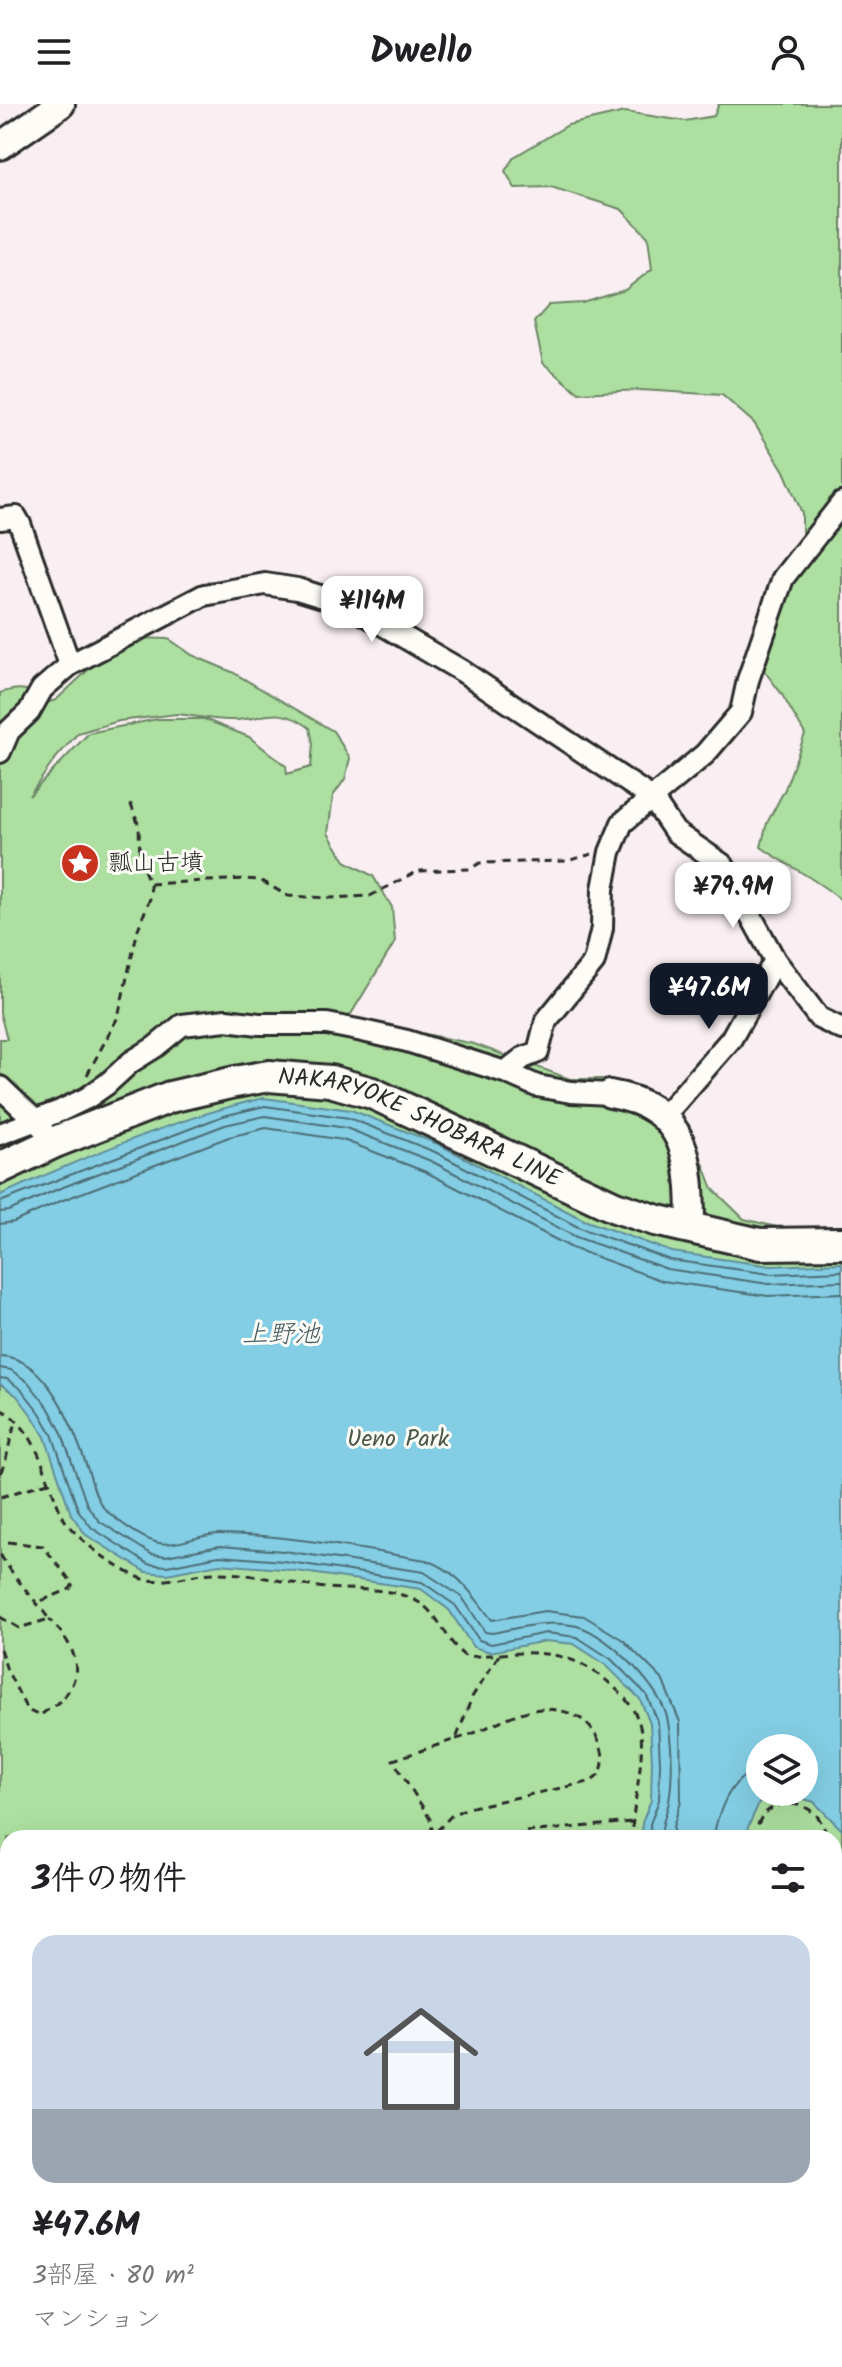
<!DOCTYPE html>
<html lang="ja">
<head>
<meta charset="utf-8">
<style>
	body { margin:0; font-family:Kalam,"Klee One",sans-serif; background:#f6f6f6; color:#202124; height:100vh; display:flex; flex-direction:column; font-size:30px; white-space:nowrap }
	* { box-sizing:border-box; margin:0 }
	p { font-size:26px; color:#757577 }
	.icon { flex:none; width:44px; height:44px; fill:none; stroke:currentColor; stroke-width:2; stroke-linecap:round; stroke-linejoin:round }
	.map { position:relative; flex:1; overflow:hidden }
	.drawer { position:absolute; left:0px; top:1726px; width:842px; height:538px; display:flex; flex-direction:column; background:#fff; border-radius:24px 24px 0 0; box-shadow:0 8px 32px #0002 }
	.drawer>* { flex:none }
	.buttons { position:absolute; left:746px; top:1630px; display:grid; gap:16px }
	.buttons a { display:grid; place-items:center; width:72px; height:72px; border-radius:50%; background:#fff; box-shadow:0 8px 32px #0002; font-size:40px }
	.price { position:absolute; translate:-50% -68px; padding:0 18px; border-radius:16px; background:#fff; color:#222; font-size:26px; line-height:52px; filter:drop-shadow(0 2px 4px #0008) }
	.price::after { content:''; position:absolute; left:50%; top:48px; width:24px; height:18px; margin-left:-12px; background:inherit; clip-path:polygon(0 0,100% 0,50% 100%) }
	.price.current { background:#111827; color:#fff }
	ul { padding:0; list-style:none }
	li { display:grid; align-content:center; gap:16px; height:424px; padding:0 32px }
	li span { display:grid; place-items:center; height:248px; border-radius:24px; color:#555 }
	li>.icon { margin-inline-start:auto }
	span .icon { width:144px; height:144px; fill:#fffc; stroke-width:1 }
	li b { font-size:34px }
	h2 { display:flex; justify-content:space-between; align-items:center; height:96px; padding:0 32px; font-size:34px }
	header { display:flex; justify-content:space-between; align-items:center; height:104px; padding:0 32px; background:#fff; font-size:36px; font-weight:800 }
	.map>svg:first-child { display:block }
	.green { fill:#ade0a0; stroke:#6c8666; stroke-width:2; fill-rule:evenodd }
	.water { fill:#83cee4; stroke:#608d9a; stroke-width:2; fill-rule:evenodd }
	.lines { fill:none; stroke-linecap:round; stroke-linejoin:round }
	.shore { stroke:#4e6c75; stroke-width:2 }
	.minor-casing { stroke:#2b2b2b; stroke-width:26 }
	.tertiary-casing { stroke:#2b2b2b; stroke-width:32 }
	.secondary-casing { stroke:#2b2b2b; stroke-width:36 }
	.path { stroke:#2b2b2b; stroke-width:3; stroke-dasharray:8 6; stroke-linecap:butt }
	.minor { stroke:#fdfcf7; stroke-width:20 }
	.tertiary { stroke:#fdfcf7; stroke-width:26 }
	.secondary { stroke:#fdfcf7; stroke-width:30 }
	.labels { text-anchor:middle; dominant-baseline:central; stroke-width:6; stroke-linejoin:round; paint-order:stroke }
	.poi-label { font-size:24px; fill:#2b2b2b; stroke:#fdfcf7; text-anchor:start }
	.street-label { font-size:24px; fill:#2b2b2b; stroke:#fdfcf7 }
	.park-label { font-size:24px; fill:#4c5848; stroke:#fdfcf7 }
	.water-label { font-size:26px; font-style:italic; fill:#455c62; stroke:#fdfcf7 }
</style>
</head>
<body>
<header><svg class="icon" aria-label="menu" viewBox="0 0 24 24"><path d="M4 6h16M4 12h16M4 18h16"/></svg>Dwello<svg class="icon" aria-label="person" viewBox="0 0 24 24"><circle cx="12" cy="8" r="4"/><path d="M4 21q1-7 8-7t8 7"/></svg></header>
<div class="map">
<svg width="842" height="2263" viewBox="0 0 842 2263">
	<rect width="100%" height="100%" fill="#f9eef1"/>
	<filter id="ink" filterUnits="userSpaceOnUse"><feTurbulence type="fractalNoise" baseFrequency=".0125" numOctaves="2"/><feDisplacementMap in="SourceGraphic" scale="16" xChannelSelector="R" yChannelSelector="G"/><feConvolveMatrix kernelMatrix="1 2 1 2 8 2 1 2 1" color-interpolation-filters="sRGB"/></filter>
	<g filter="url(#ink)">
		<path class="green" d="M719,0H842V797C817,775 788,762 761,743L767,719L785,685L805,630L781,589L760,561L802,436V409L784,367L754,319L722,291L641,286L579,289L543,259L534,218L549,201L583,199L625,186L652,165L648,133L621,105L551,83L515,84L505,67L514,53L568,21L625,8L685,17L714,12Z
			M137,534L169,535L192,551L232,568L333,627L350,654L345,675L333,692L328,729L345,757L373,772L392,803L395,838L351,910L334,925H387L425,930L474,940L570,975H610L648,987L682,1022L700,1051L713,1085L744,1115L798,1128L842,1130V2263H16L19,2256H834V1734H8V1969L0,1958V935H7L0,909V589C21,582 30,584 46,599L56,596L103,552ZM177,610C193,612 210,615 227,616C263,618 275,598 310,624L313,640L311,663L287,670L286,662L249,633L204,615H157L89,629L29,692L55,655L78,629L119,617ZM760,1644H804V1688H760Z"/>
		<path class="water" d="M264,994L351,1006L438,1040L584,1116L672,1148L771,1162L842,1159V1726L814,1698L783,1689L759,1699L743,1734H643L642,1719L651,1696L652,1659L650,1619L640,1595L606,1561L574,1540L546,1537L490,1548L473,1543L449,1506L421,1485L282,1465L219,1460L167,1470L146,1468L86,1431L71,1410L45,1333L33,1313L17,1292L0,1280V1091C83,1054 176,1014 264,994ZM760,1644H804V1688H760Z"/>
		<g class="lines">
			<path class="shore" d="M0,1098L223,1012L265,1002L349,1014L435,1048L580,1124L670,1156L770,1170L842,1167
				M0,1108L9,1107L58,1085L225,1021L265,1012L346,1024L431,1057L576,1133L667,1165L769,1180L842,1177
				M0,1120L14,1118L63,1096L229,1033L266,1024L343,1036L426,1068L572,1144L663,1177L768,1192L842,1189
				M0,1252C49,1253 75,1328 88,1366C93,1381 96,1399 109,1409C121,1419 140,1433 155,1438C175,1445 200,1429 221,1430C290,1431 359,1445 426,1456C459,1467 473,1492 492,1516L545,1507L584,1512L623,1536L662,1575L680,1618L681,1697L673,1723V1734
				M0,1264L11,1266L28,1278L48,1303L61,1327L87,1401L99,1417L151,1450L166,1452L220,1442L284,1447L424,1468L462,1493L485,1528L492,1529C520,1524 548,1515 577,1522C608,1530 664,1586 668,1618C672,1643 673,1673 669,1698C666,1711 661,1720 661,1734
				M0,1274L7,1275L22,1286L40,1309L52,1330L78,1406L92,1424L148,1460L167,1462L219,1452L283,1457L422,1478L455,1501L479,1536L491,1540L546,1529L577,1533L611,1555L646,1590L658,1618L660,1659L659,1696L650,1720L651,1734
				M714,1734C715,1716 727,1685 742,1674C747,1670 754,1668 760,1666"/>
			<defs>
				<path id="minor" d="M0,415L16,413L20,420L70,561
					M0,648L9,627L29,608L42,585L70,561L204,491L265,480L297,485L349,501L462,567L652,694L675,728L723,761L775,856L819,914L842,925
					M505,968L523,954L538,948L546,917L594,858L602,824L603,785L610,748L622,719L705,650L741,608L748,576L783,474L842,399
					M0,983L42,1023
					M664,1012L731,935L775,856
					M0,1030L60,1007L87,994L107,980L131,958L155,943L182,921L226,916L259,920H327L358,926L407,937L505,968L537,982L571,988L610,990
					M0,1853L8,1875
					M41,2263L43,2256"/>
				<path id="tertiary" d="M0,42L61,0
					M610,990C689,1003 691,1057 691,1125"/>
				<g id="secondary">
					<path id="s1" d="M0,1064L55,1038L170,993L235,978L269,972L330,977L372,989L615,1103L655,1116L760,1140L842,1139"/>
				</g>
			</defs>
			<use href="#minor" class="minor-casing"/>
			<use href="#tertiary" class="tertiary-casing"/>
			<use href="#secondary" class="secondary-casing"/>
			<path class="path" d="M150,780L245,775L260,776L288,792L330,794L370,792L418,767L470,765L480,759L567,757L592,750
				M87,971L118,913L138,825L151,792L150,780L140,757L139,722L130,698
				M0,1305C40,1326 45,1376 63,1413C73,1433 116,1464 138,1473C161,1483 191,1469 215,1469C250,1468 284,1479 318,1483C351,1488 396,1480 424,1502C442,1516 448,1540 466,1553C529,1548 568,1539 617,1586C628,1596 640,1613 641,1629C644,1664 632,1699 632,1734
				M0,1369C10,1353 7,1337 17,1318
				M1,1393L51,1377
				M8,1438L43,1442L73,1480L70,1485L36,1499
				M0,1513L19,1524L49,1515C33,1493 14,1474 0,1450
				M0,1545L7,1566L27,1606L40,1612C46,1606 55,1602 60,1597C89,1568 73,1539 49,1515
				M456,1635C486,1628 511,1606 543,1605C557,1605 572,1608 584,1617C600,1630 615,1667 589,1678L467,1704L452,1711L433,1731L430,1715L393,1656L456,1635L472,1593L499,1551
				M526,1728L632,1718
				M425,1734L433,1731L434,1734
				M754,1734C756,1728 757,1721 760,1716C771,1696 801,1695 816,1711C822,1717 825,1727 828,1734
				M834,1748L842,1764
				M113,2256L115,2263
				M343,2256V2263"/>
			<use href="#minor" class="minor"/>
			<use href="#tertiary" class="tertiary"/>
			<use href="#secondary" class="secondary"/>
		</g>
	</g>
	<defs>
		<symbol id="sight-disc" viewBox="-11 -11 22 22"><circle r="9.5" fill="#c8321e" stroke="#fdfcf7"/><path d="M0-6L1.8-2.2L6-1.7L2.9 1.2L3.7 5.4L0 3.3L-3.7 5.4L-2.9 1.2L-6-1.7L-1.8-2.2Z" fill="#fff"/></symbol>
	</defs>
	<g fill-rule="evenodd">
		<use href="#sight-disc" x="58" y="737" width="44" height="44"/>
	</g>
	<g class="labels">
		<g class="poi-label">
			<text x="108" y="759">瓢山古墳</text>
		</g>
		<g class="street-label">
			<text stroke="none"><textPath href="#s1" startOffset="446">NAKARYOKE SHOBARA LINE</textPath></text>
		</g>
		<g class="park-label">
			<text x="398" y="1335">Ueno Park</text>
		</g>
		<g class="water-label">
			<text x="281" y="1231">上野池</text>
		</g>
	</g>
</svg>
<div class="buttons">
<a><svg class="icon" aria-label="layers" viewBox="0 0 24 24"><path d="M12 4l9 5-9 5-9-5zM3 14l9 5 9-5"/></svg></a>
</div>
<b class="price" style="left:372px;top:540px">¥114M</b>
<b class="price" style="left:733px;top:826px">¥79.9M</b>
<b class="price current" style="left:709px;top:927px">¥47.6M</b>
<section class="drawer">
<h2>3件の物件<svg class="icon" aria-label="filters" viewBox="0 0 24 24"><path d="M4 7h16M4 17h16"/><circle cx="9" cy="7" r="2"/><circle cx="15" cy="17" r="2"/></svg></h2>
<ul>
<li><span style="background:linear-gradient(#c9d6e8 70%,#9aa5b1 0)"><svg class="icon" aria-label="home" viewBox="0 0 24 24"><path d="M3 11l9-7 9 7M6 9v11h12V9"/></svg></span><div><b>¥47.6M</b><p>3部屋 · 80 m²</p><p>マンション</p></div></li>
</ul>
</section>
</div>
</body>
</html>
